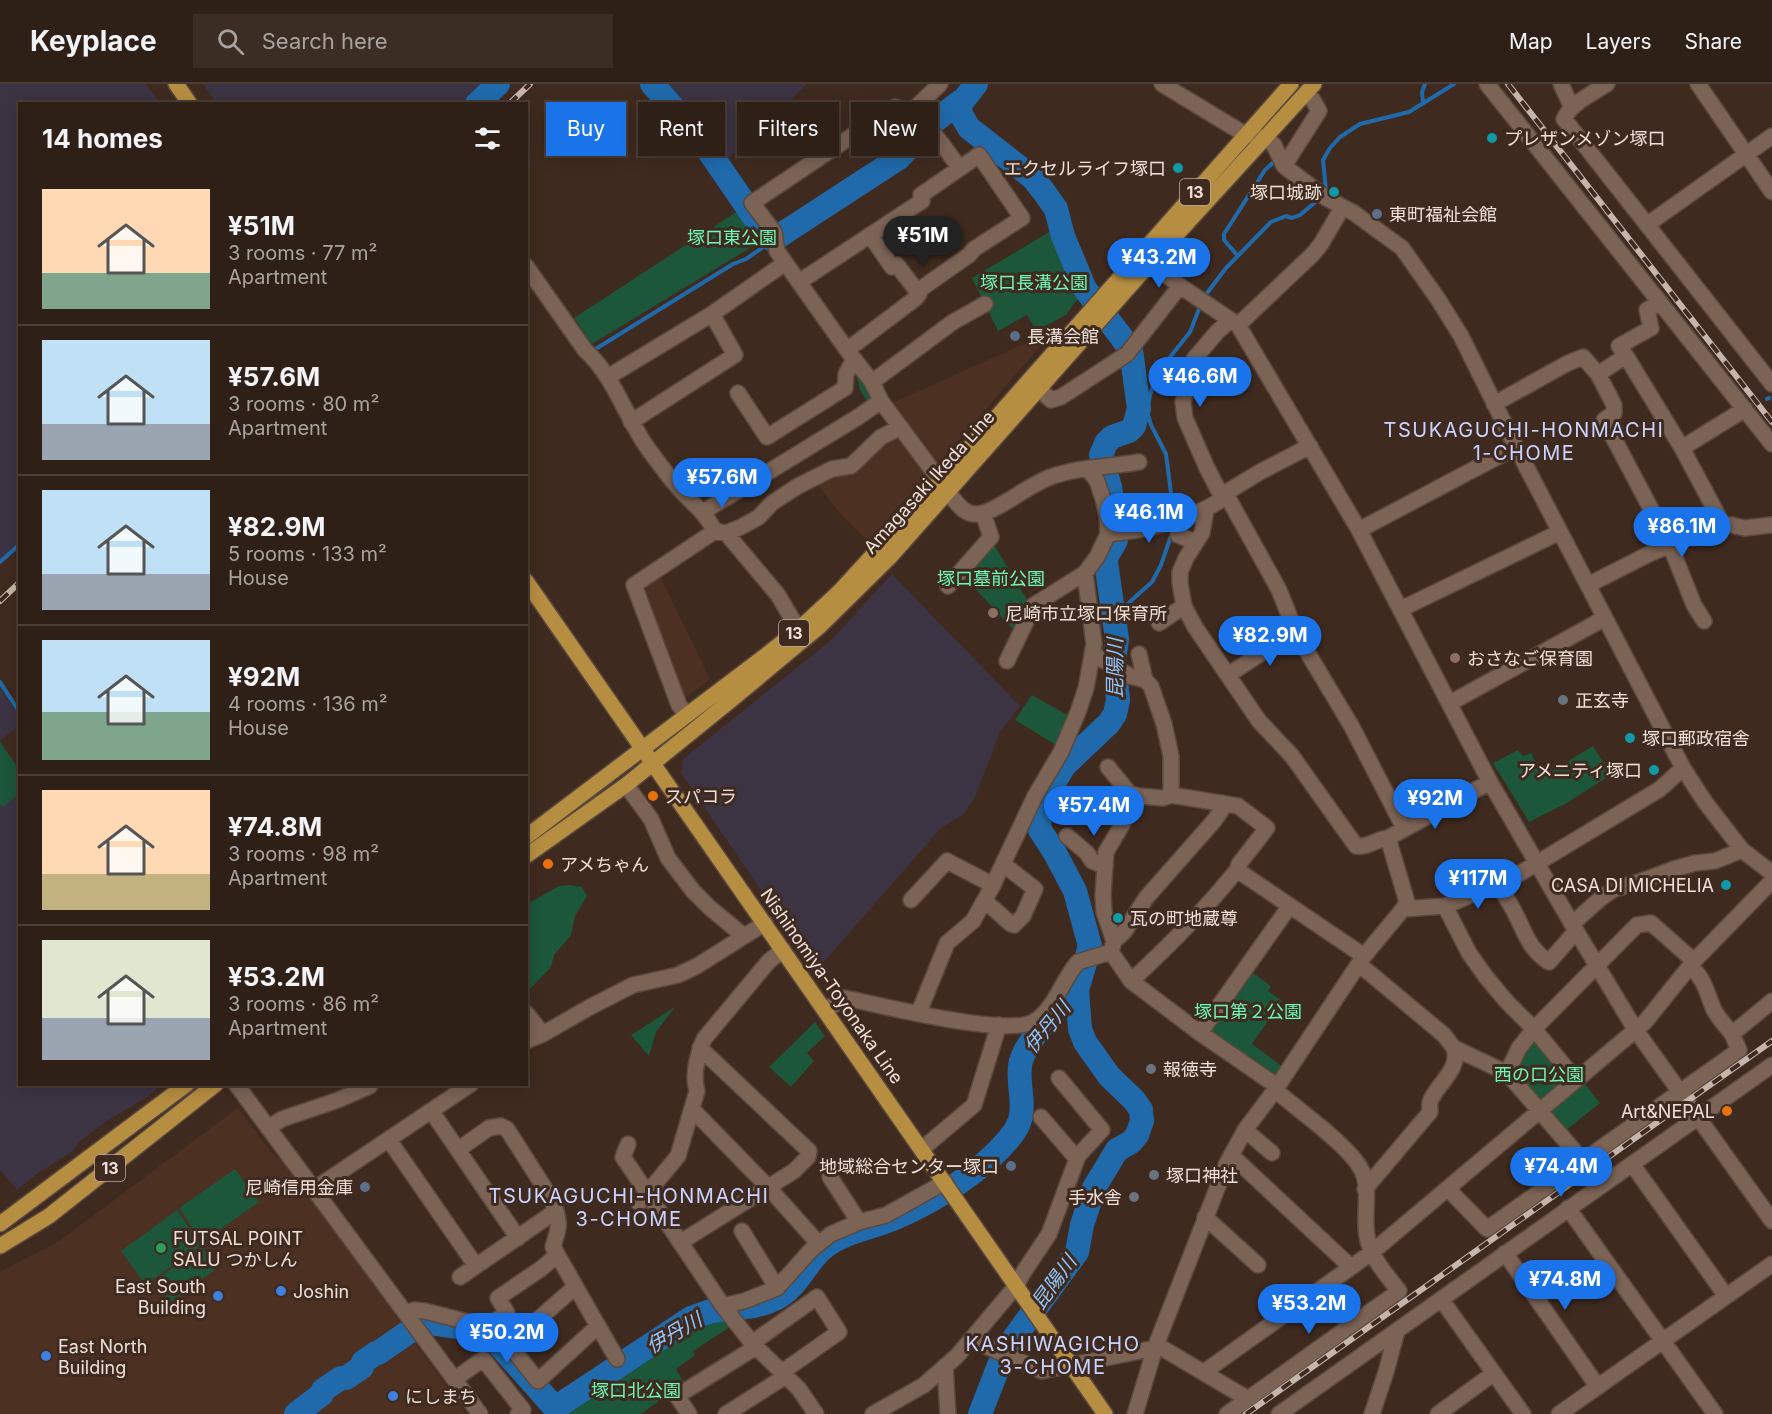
<!DOCTYPE html>
<html lang="en">
<head>
<meta charset="utf-8">
<style>
	body { margin:0; font-family:Inter,"Noto Sans JP",sans-serif; background:#3b2d24; color:#f1f3f6; height:100vh; display:flex; flex-direction:column; font-size:22px; white-space:nowrap }
	* { box-sizing:border-box; margin:0 }
	p { font-size:20px; color:#a7a3a1 }
	.icon { flex:none; width:33px; height:33px; fill:none; stroke:currentColor; stroke-width:2; stroke-linecap:round; stroke-linejoin:round }
	.map { position:relative; flex:1; overflow:hidden }
	.drawer { position:absolute; left:18px; top:18px; width:510px; height:984px; display:flex; flex-direction:column; background:#2f2017; border-radius:0px; box-shadow:0 3px 15px #0003,0 0 0 2px #4a3e36 }
	.drawer>* { flex:none }
	.hud { position:absolute; left:546px; top:18px; width:570px; height:54px; display:flex; gap:12px }
	.price { position:absolute; translate:-50% -51px; padding:0 14px; border-radius:21px; background:#1a73e8; color:#fff; font-size:20px; line-height:39px; filter:drop-shadow(0 2px 3px #0008) }
	.price::after { content:''; position:absolute; left:50%; top:36px; width:18px; height:14px; margin-left:-9px; background:inherit; clip-path:polygon(0 0,100% 0,50% 100%) }
	.price.on { background:#222; color:#fff }
	ul { padding:0; list-style:none }
	li { display:flex; align-items:center; gap:18px; height:150px; padding:0 24px }
	li+li { border-top:2px solid #4a3e36 }
	li span { display:grid; place-items:center; flex:none; width:168px; height:120px; border-radius:0px; color:#555 }
	li>.icon { margin-inline-start:auto }
	span .icon { width:72px; height:72px; fill:#fffc; stroke-width:1 }
	li b { font-size:26px }
	h2 { display:flex; justify-content:space-between; align-items:center; height:72px; padding:0 24px; font-size:26px }
	.chip { padding:0 21px; border-radius:0px; background:#2f2017; box-shadow:0 3px 15px #0003,0 0 0 2px #4a3e36; font-size:21px; line-height:54px }
	.chip.on { background:#1a73e8; color:#fff }
	header { display:flex; align-items:center; gap:36px; box-sizing:border-box; height:84px; padding:0 30px; background:#2f2017; border-bottom:2px solid #4a3e36 }
	header strong { font-size:28px }
	nav { display:flex; gap:33px; margin-inline-start:auto; font-size:21px }
	.search { width:420px; height:54px; background:#3b2d24; display:flex; align-items:center; gap:15px; box-sizing:border-box; padding:0 21px; border-radius:0px; color:#a7a3a1; font-size:22px }
	.map>svg:first-child { display:block }
	.built { fill:#4c3123 }
	.industrial { fill:#3c3343 }
	.green { fill:#1c563b }
	.lines { fill:none; stroke-linecap:round; stroke-linejoin:round }
	.stream { stroke:#206aab; stroke-width:4 }
	.river { stroke:#206aab; stroke-width:24 }
	.minor-casing { stroke:#59483e; stroke-width:18 }
	.major-casing { stroke:#59483e; stroke-width:18 }
	.minor { stroke:#7b6356; stroke-width:15 }
	.major { stroke:#b68e42; stroke-width:15 }
	.rail-casing { stroke:#c5b5ac; stroke-width:6 }
	.rail { stroke:#3f2a1f; stroke-width:4; stroke-dasharray:11; stroke-linecap:butt }
	.culture-dot { fill:#0f9aa8; stroke:#3f2a1f; stroke-width:2 }
	.service-dot { fill:#5c6f8a; stroke:#3f2a1f; stroke-width:2 }
	.education-dot { fill:#8d6e63; stroke:#3f2a1f; stroke-width:2 }
	.worship-dot { fill:#6b7280; stroke:#3f2a1f; stroke-width:2 }
	.food-dot { fill:#e8710a; stroke:#3f2a1f; stroke-width:2 }
	.leisure-dot { fill:#2e9e5b; stroke:#3f2a1f; stroke-width:2 }
	.shop-dot { fill:#3f7fe0; stroke:#3f2a1f; stroke-width:2 }
	.labels { text-anchor:middle; dominant-baseline:central; stroke-width:6; stroke-linejoin:round; paint-order:stroke }
	.shield { fill:#3f2a1f; stroke:#baa9a0; stroke-width:1.5 }
	.shield-label { font-size:16px; font-weight:bold; fill:#eee0d8 }
	.poi-label { font-size:18px; fill:#eee0d8; stroke:#3f2a1f; text-anchor:start }
	.park-label { font-size:18px; fill:#6cf9b7; stroke:#3f2a1f }
	.street-label { font-size:18px; fill:#eee0d8; stroke:#3f2a1f }
	.neighbourhood-label { font-size:20px; letter-spacing:1.5px; fill:#c9d4ff; stroke:#3f2a1f }
	.water-label { font-size:20px; font-style:italic; fill:#92c5fa; stroke:#3f2a1f }
</style>
</head>
<body>
<header>
<strong>Keyplace</strong>
<div class="search"><svg class="icon" aria-label="search" viewBox="0 0 24 24"><circle cx="10" cy="10" r="6"/><path d="M15 15l6 6"/></svg>Search here</div>
<nav><a>Map</a><a>Layers</a><a>Share</a></nav>
</header>
<div class="map">
<svg width="1772" height="1330" viewBox="0 0 1772 1330">
	<rect width="100%" height="100%" fill="#3f2a1f"/>
	<path class="built" d="M1039,253L1044,258L943,374L936,379L892,319Z
		M900,346L931,387L868,457L837,426L815,397Z
		M660,492L710,595L681,617L637,505Z
		M238,1024L271,1068L288,1082L466,1330H0V1188L59,1157Z"/>
	<path class="industrial" d="M0,0H146L160,19L20,20V458L0,476Z
		M203,0H491L471,20L207,19L214,15Z
		M656,0H807L722,81L698,48Z
		M892,490L1020,622L1000,648L975,713L963,731L941,744L816,887L681,689L683,675L830,557Z
		M0,602L20,634L19,642L0,656Z
		M0,658L19,685L20,1000L163,1001L145,1014L107,1037L80,1057L72,1068L38,1089L17,1106L0,1086Z"/>
	<path class="green" d="M741,125L763,156L592,260L574,234Z
		M1051,147L1080,212L1066,231L1036,247L1027,231L998,247L972,194Z
		M856,289L871,307L874,315L868,319L860,306Z
		M993,459L1029,519L1016,548L964,493Z
		M1032,611L1069,632L1056,661L1015,636Z
		M0,658L19,685V710L3,723L0,720Z
		M1593,662L1611,691L1565,720L1529,738L1493,679L1518,666L1523,672L1531,669L1544,692Z
		M570,801L582,803L587,812L575,832L571,851L554,871L551,883L527,908V820L559,802Z
		M1249,886L1271,902L1268,907L1282,917L1252,960L1283,983L1276,994L1208,946Z
		M675,923L656,948L649,972L631,951Z
		M815,938L825,952L807,969L814,977L791,1003L769,983Z
		M1531,956L1535,957L1566,993L1565,997L1542,1015L1535,1012L1515,989Z
		M1581,995L1600,1019L1565,1047L1548,1027Z
		M235,1085L259,1118L202,1158L179,1124Z
		M177,1126L201,1161L145,1201L121,1167Z
		M202,1163L217,1184L170,1219L154,1197Z
		M721,1232L730,1243L693,1267L695,1271L676,1285L684,1299L641,1330H561L706,1234Z"/>
	<g class="lines">
		<path class="stream" d="M1423,19L1422,8L1425,0
			M1326,107L1323,76L1330,64L1340,53L1360,40L1409,28L1454,0
			M1238,172L1224,156V150L1265,86L1277,75
			M1204,213L1226,184L1271,138L1286,132L1292,134L1300,131L1319,115
			M594,266L733,180L746,175L772,157
			M1767,315L1769,314
			M1174,433L1166,370L1151,341L1147,327L1150,311L1159,287L1190,248L1201,220
			M0,478L20,460
			M1114,532L1152,498L1161,481L1172,449
			M0,598L20,629"/>
		<path class="river" d="M652,0L697,50L767,152L773,156L899,74L936,36L961,17
			M976,0L959,22L962,32L969,44L1033,94L1044,108L1056,125L1063,152L1085,205L1131,266L1139,325L1134,342L1129,347L1112,353L1106,359L1101,371L1110,403L1117,443L1116,456L1107,472L1106,478L1117,555L1114,576L1118,616L1115,630L1109,639L1064,682L1040,723L1039,730L1040,746L1055,769L1075,807L1090,862L1077,906L1080,945L1085,958L1109,992L1134,1016L1141,1026L1142,1037L1137,1051L1131,1058L1117,1066L1094,1104L1082,1141L1077,1168L1009,1261L999,1281L980,1330
			M477,20L498,0
			M296,1330L322,1310L323,1306L341,1294H346L362,1283L363,1278L376,1269H378L407,1249L430,1239L459,1243L492,1253L555,1324L691,1234C698,1232 706,1228 713,1227C736,1222 752,1226 775,1215C797,1204 805,1181 822,1165C842,1148 869,1145 893,1135C934,1118 988,1084 1014,1048C1029,1028 1017,1004 1020,982C1022,961 1061,919 1077,906"/>
		<defs>
			<path id="minor" d="M1162,0L1246,51L1265,54L1274,61L1284,82L1326,114L1354,129L1402,164L1438,215L1461,252L1516,363L1683,684L1705,718L1742,766L1772,789
				M1487,0L1772,360
				M1561,0L1572,24
				M1607,0C1593,9 1570,20 1564,35L1772,300
				M1698,0L1772,108
				M910,29L940,0
				M1284,82L1319,27L1313,16L1305,10
				M959,84C941,57 926,35 895,23L752,119L774,148L777,167L847,266L872,298L881,317L955,417C961,424 967,431 978,430C997,428 1027,402 1048,394C1076,383 1109,383 1139,378
				M1648,140L1772,52
				M870,151L892,183L897,181L919,210
				M1142,171L1180,202L1238,241L1359,446L1490,698L1572,840L1635,945L1772,1137
				M526,182L585,266C615,293 625,333 649,366C658,378 667,391 677,402C692,420 703,425 715,447L726,449L741,443L759,433L772,419L798,402L832,385L851,382L881,353L901,343
				M799,198L922,117L921,111L979,71L1022,134L974,165L969,171L922,204L916,214L847,266
				M1238,241L1313,170L1321,160L1342,124
				M1626,272L1682,364L1722,439
				M1598,290L1626,272L1619,262L1651,244L1647,226L1660,218
				M608,293L712,230L785,179
				M872,298L953,238L985,220
				M1039,305L1051,316L1061,313L1127,270L1180,202
				M738,309L767,353L845,304L846,290L854,275
				M1494,320L1568,279L1583,273L1598,290L1614,321V329L1604,336L1670,461L1694,521L1704,537
				M631,338L735,271L712,230
				M1682,364L1745,325
				M1227,412L1279,506L1297,551L1352,643L1404,744
				M1223,415L1207,384L1185,334L1183,318L1194,275L1218,247L1231,236
				M1206,426L1202,449L1186,474L1180,488V499L1184,522L1195,543L1259,637L1292,672L1356,762C1368,764 1376,755 1388,754L1490,698
				M703,428L858,333L881,317
				M1179,436L1178,451L1195,458
				M1359,446L1516,363
				M726,449L778,511L798,545
				M1108,450C1148,446 1193,436 1227,412V408L1260,388L1310,362
				M1588,501L1649,470L1722,439L1745,444L1772,441
				M948,502L991,453L983,429
				M1401,525L1560,448
				M1159,539L1184,522
				M1093,570L1130,592L1145,596L1151,602L1164,640L1171,672V711
				M1139,570L1145,596
				M1007,577L1034,521L1085,489L1097,473L1108,450L1107,433L1104,418L1097,397L1088,385
				M1228,591L1263,568L1297,551
				M1450,619L1596,539L1604,532
				M687,631L679,621L634,501L715,447
				M1108,683L1129,709L1139,712
				M626,701L651,735L668,774L693,807L710,824L744,852
				M1067,752L1087,769L1092,777L1104,782
				M1237,786L1364,872
				M1499,802C1504,810 1509,818 1514,827C1524,846 1529,866 1549,878L1576,847
				M911,816L947,777L993,801
				M985,817L1011,840L1014,841L1023,832L1035,805L1003,780
				M1445,822L1469,869L1486,893L1507,918L1534,945L1575,995
				M1403,825L1445,822L1490,803L1499,802L1660,705L1683,684
				M1572,840L1601,814L1614,805L1639,798L1674,785L1695,779L1715,777L1742,766
				M1114,857L1124,848L1146,814L1213,738L1221,727L1222,719
				M1111,868L1114,857L1104,828L1103,810L1106,768L1139,712L1163,714L1171,711L1238,722L1267,744L1239,780L1237,786C1205,826 1169,862 1131,897
				M1360,881L1444,951L1454,964L1507,989
				M1691,883C1705,895 1707,910 1714,926C1718,934 1726,942 1732,950L1772,917
				M825,926L845,914C880,921 1008,954 1035,937C1056,923 1062,896 1078,878L1111,868L1131,897L1200,949L1277,1002
				M919,928L947,859L973,837L993,801L1035,712L1061,668L1078,628L1086,604L1094,560L1085,489
				M526,929L543,950
				M1200,949L1289,823
				M526,957L543,950L590,923L633,901L678,891L697,882L765,839
				M236,1000L480,1330
				M693,1026L768,1103L818,1159
				M432,1028L518,1154
				M1041,1033L1077,1075
				M268,1044L282,1035L338,1016L370,1002
				M1245,1046L1272,1069
				M389,1056L476,1182
				M628,1060L623,1073L723,1222L744,1217L777,1204L811,1166L831,1150L859,1138L886,1131L945,1098
				M459,1065L489,1044L501,1042L507,1045L551,1114L556,1127L460,1193
				M922,1065L974,1021L999,941
				M1232,1072L1351,1183
				M1583,1077L1507,989L1519,964L1534,945L1637,841L1651,839L1694,877
				M1632,1080L1726,1212
				M830,1093L859,1138
				M1365,1105L1430,1028C1430,1024 1429,1021 1430,1018C1437,999 1461,986 1454,964
				M1448,1105L1487,1145L1739,966L1732,950
				M313,1106L471,1000
				M639,1119L678,1072L697,1007C692,992 698,970 704,955L769,877L783,866
				M1568,1124L1715,1330
				M1205,1133L1258,1181
				M742,1147L777,1204
				M681,1158L794,1087L808,1073L809,1067L700,964
				M1505,1169L1598,1303
				M1441,1215L1523,1330
				M723,1222L752,1259
				M406,1230L414,1226L425,1227L491,1244L509,1261L538,1297L598,1242L553,1163C557,1147 561,1144 556,1127
				M598,1242L617,1275
				M486,1243L507,1229L498,1214L542,1184L557,1171
				M972,1256L1042,1287L1155,1264H1162L1248,1315
				M509,1261L575,1203
				M945,1282L948,1330
				M782,1288L839,1248L817,1213L752,1259L799,1305L816,1330
				M1204,1288L1371,1169L1645,938L1694,877L1772,797
				M455,1295L483,1275L523,1326L518,1330
				M689,1330L677,1312L756,1263
				M726,1330L786,1292
				M873,1330L924,1301L957,1272L1016,1202L1023,1189L1049,1150L1078,1072L1102,1046L1059,994
				M1135,1330L1155,1264L1227,1079L1245,1046L1275,1006L1364,872L1403,825L1407,818L1388,754
				M1227,1330L1399,1207C1386,1190 1370,1173 1367,1152C1363,1132 1371,1106 1362,1087C1351,1063 1297,1025 1275,1006
				M1279,1330L1772,981
				M1372,1330L1386,1288L1397,1247
				M1438,1330L1494,1289
				M1559,1330L1772,1180"/>
			<path id="major" d="M176,0L190,20
				M526,497L1105,1330
				M526,753L765,572L800,544L839,508L926,413L1291,0
				M526,772L626,701L730,617L820,542L890,473L1137,194L1314,0
				M0,1140L187,1000
				M0,1162L49,1132L216,1000"/>
		</defs>
		<use href="#minor" class="minor-casing"/>
		<use href="#major" class="major-casing"/>
		<use href="#minor" class="minor"/>
		<use href="#major" class="major"/>
		<defs>
			<path id="rail" d="M1508,0L1772,338
				M509,20L530,0
				M0,517L20,498
				M1246,1330L1772,957"/>
		</defs>
		<use href="#rail" class="rail-casing"/>
		<use href="#rail" class="rail"/>
	</g>
	<g class="culture-dot">
		<circle cx="1492" cy="54" r="6"/>
		<circle cx="1178" cy="84" r="6"/>
		<circle cx="1334" cy="108" r="6"/>
		<circle cx="1630" cy="654" r="6"/>
		<circle cx="1654" cy="686" r="6"/>
		<circle cx="1726" cy="801" r="6"/>
		<circle cx="1118" cy="834" r="6"/>
	</g>
	<g class="service-dot">
		<circle cx="1377" cy="130" r="6"/>
		<circle cx="1015" cy="252" r="6"/>
		<circle cx="1011" cy="1082" r="6"/>
		<circle cx="365" cy="1103" r="6"/>
	</g>
	<g class="education-dot">
		<circle cx="993" cy="529" r="6"/>
		<circle cx="1455" cy="574" r="6"/>
	</g>
	<g class="worship-dot">
		<circle cx="1563" cy="616" r="6"/>
		<circle cx="1151" cy="985" r="6"/>
		<circle cx="1154" cy="1091" r="6"/>
		<circle cx="1134" cy="1113" r="6"/>
	</g>
	<g class="food-dot">
		<circle cx="653" cy="712" r="6"/>
		<circle cx="548" cy="780" r="6"/>
		<circle cx="1727" cy="1027" r="6"/>
	</g>
	<circle class="leisure-dot" cx="161" cy="1164" r="6"/>
	<g class="shop-dot">
		<circle cx="281" cy="1207" r="6"/>
		<circle cx="218" cy="1212" r="6"/>
		<circle cx="46" cy="1272" r="6"/>
		<circle cx="393" cy="1312" r="6"/>
	</g>
	<g class="labels">
		<g class="shield">
			<rect x="1180" y="95" width="30" height="26" rx="4.5"/>
			<rect x="779" y="536" width="30" height="26" rx="4.5"/>
			<rect x="95" y="1071" width="30" height="26" rx="4.5"/>
		</g>
		<g class="shield-label">
			<text x="1195" y="108">13</text>
			<text x="794" y="549">13</text>
			<text x="110" y="1084">13</text>
		</g>
		<g class="poi-label">
			<text x="1504" y="54">プレザンメゾン塚口</text>
			<text x="1166" y="84" text-anchor="end">エクセルライフ塚口</text>
			<text x="1322" y="108" text-anchor="end">塚口城跡</text>
			<text x="1389" y="130">東町福祉会館</text>
			<text x="1027" y="252">長溝会館</text>
			<text x="1005" y="529">尼崎市立塚口保育所</text>
			<text x="1467" y="574">おさなご保育園</text>
			<text x="1575" y="616">正玄寺</text>
			<text x="1642" y="654">塚口郵政宿舎</text>
			<text x="1642" y="686" text-anchor="end">アメニティ塚口</text>
			<text x="665" y="712">スパコラ</text>
			<text x="560" y="780">アメちゃん</text>
			<text x="1714" y="801" text-anchor="end">CASA DI MICHELIA</text>
			<text x="1130" y="834">瓦の町地蔵尊</text>
			<text x="1163" y="985">報徳寺</text>
			<text x="1715" y="1027" text-anchor="end">Art&amp;NEPAL</text>
			<text x="999" y="1082" text-anchor="end">地域総合センター塚口</text>
			<text x="1166" y="1091">塚口神社</text>
			<text x="353" y="1103" text-anchor="end">尼崎信用金庫</text>
			<text x="1122" y="1113" text-anchor="end">手水舎</text>
			<text x="173" y="1154">FUTSAL POINT<tspan x="173" dy="21">SALU つかしん</tspan></text>
			<text x="206" y="1202" text-anchor="end">East South<tspan x="206" dy="21">Building</tspan></text>
			<text x="293" y="1207">Joshin</text>
			<text x="58" y="1262">East North<tspan x="58" dy="21">Building</tspan></text>
			<text x="405" y="1312">にしまち</text>
		</g>
		<g class="park-label">
			<text x="732" y="153">塚口東公園</text>
			<text x="1034" y="198">塚口長溝公園</text>
			<text x="991" y="494">塚口墓前公園</text>
			<text x="1248" y="927">塚口第２公園</text>
			<text x="1539" y="990">西の口公園</text>
			<text x="636" y="1306">塚口北公園</text>
		</g>
		<g class="street-label">
			<text transform="translate(929 398) rotate(-48)">Amagasaki Ikeda Line</text>
			<text transform="translate(832 902) rotate(55)">Nishinomiya-Toyonaka Line</text>
		</g>
		<g class="neighbourhood-label">
			<text x="1524" y="346">TSUKAGUCHI-HONMACHI<tspan x="1524" dy="23">1-CHOME</tspan></text>
			<text x="629" y="1112">TSUKAGUCHI-HONMACHI<tspan x="629" dy="23">3-CHOME</tspan></text>
			<text x="1053" y="1260">KASHIWAGICHO<tspan x="1053" dy="23">3-CHOME</tspan></text>
		</g>
		<g class="water-label">
			<text transform="translate(1115 584) rotate(-90)">昆陽川</text>
			<text transform="translate(1047 943) rotate(-51)">伊丹川</text>
			<text transform="translate(1054 1198) rotate(-54)">昆陽川</text>
			<text transform="translate(674 1249) rotate(-30)">伊丹川</text>
		</g>
	</g>
</svg>
<b class="price on" style="left:923px;top:183px">¥51M</b>
<b class="price" style="left:1159px;top:205px">¥43.2M</b>
<b class="price" style="left:1200px;top:324px">¥46.6M</b>
<b class="price" style="left:722px;top:425px">¥57.6M</b>
<b class="price" style="left:1149px;top:460px">¥46.1M</b>
<b class="price" style="left:1682px;top:474px">¥86.1M</b>
<b class="price" style="left:1270px;top:583px">¥82.9M</b>
<b class="price" style="left:1435px;top:746px">¥92M</b>
<b class="price" style="left:1094px;top:753px">¥57.4M</b>
<b class="price" style="left:1478px;top:826px">¥117M</b>
<b class="price" style="left:1561px;top:1114px">¥74.4M</b>
<b class="price" style="left:1565px;top:1227px">¥74.8M</b>
<b class="price" style="left:1309px;top:1251px">¥53.2M</b>
<b class="price" style="left:507px;top:1280px">¥50.2M</b>
<div class="hud">
<a class="chip on">Buy</a>
<a class="chip">Rent</a>
<a class="chip">Filters</a>
<a class="chip">New</a>
</div>
<section class="drawer">
<h2>14 homes<svg class="icon" aria-label="filters" viewBox="0 0 24 24"><path d="M4 7h16M4 17h16"/><circle cx="9" cy="7" r="2"/><circle cx="15" cy="17" r="2"/></svg></h2>
<ul>
<li><span style="background:linear-gradient(#ffd9b3 70%,#7fa58c 0)"><svg class="icon" aria-label="home" viewBox="0 0 24 24"><path d="M3 11l9-7 9 7M6 9v11h12V9"/></svg></span><div><b>¥51M</b><p>3 rooms · 77 m²</p><p>Apartment</p></div></li>
<li><span style="background:linear-gradient(#bfe0f5 70%,#9aa5b1 0)"><svg class="icon" aria-label="home" viewBox="0 0 24 24"><path d="M3 11l9-7 9 7M6 9v11h12V9"/></svg></span><div><b>¥57.6M</b><p>3 rooms · 80 m²</p><p>Apartment</p></div></li>
<li><span style="background:linear-gradient(#bfe0f5 70%,#9aa5b1 0)"><svg class="icon" aria-label="home" viewBox="0 0 24 24"><path d="M3 11l9-7 9 7M6 9v11h12V9"/></svg></span><div><b>¥82.9M</b><p>5 rooms · 133 m²</p><p>House</p></div></li>
<li><span style="background:linear-gradient(#bfe0f5 60%,#7fa58c 0)"><svg class="icon" aria-label="home" viewBox="0 0 24 24"><path d="M3 11l9-7 9 7M6 9v11h12V9"/></svg></span><div><b>¥92M</b><p>4 rooms · 136 m²</p><p>House</p></div></li>
<li><span style="background:linear-gradient(#ffd9b3 70%,#c2b280 0)"><svg class="icon" aria-label="home" viewBox="0 0 24 24"><path d="M3 11l9-7 9 7M6 9v11h12V9"/></svg></span><div><b>¥74.8M</b><p>3 rooms · 98 m²</p><p>Apartment</p></div></li>
<li><span style="background:linear-gradient(#dfe7d0 65%,#9aa5b1 0)"><svg class="icon" aria-label="home" viewBox="0 0 24 24"><path d="M3 11l9-7 9 7M6 9v11h12V9"/></svg></span><div><b>¥53.2M</b><p>3 rooms · 86 m²</p><p>Apartment</p></div></li>
</ul>
</section>
</div>
</body>
</html>
